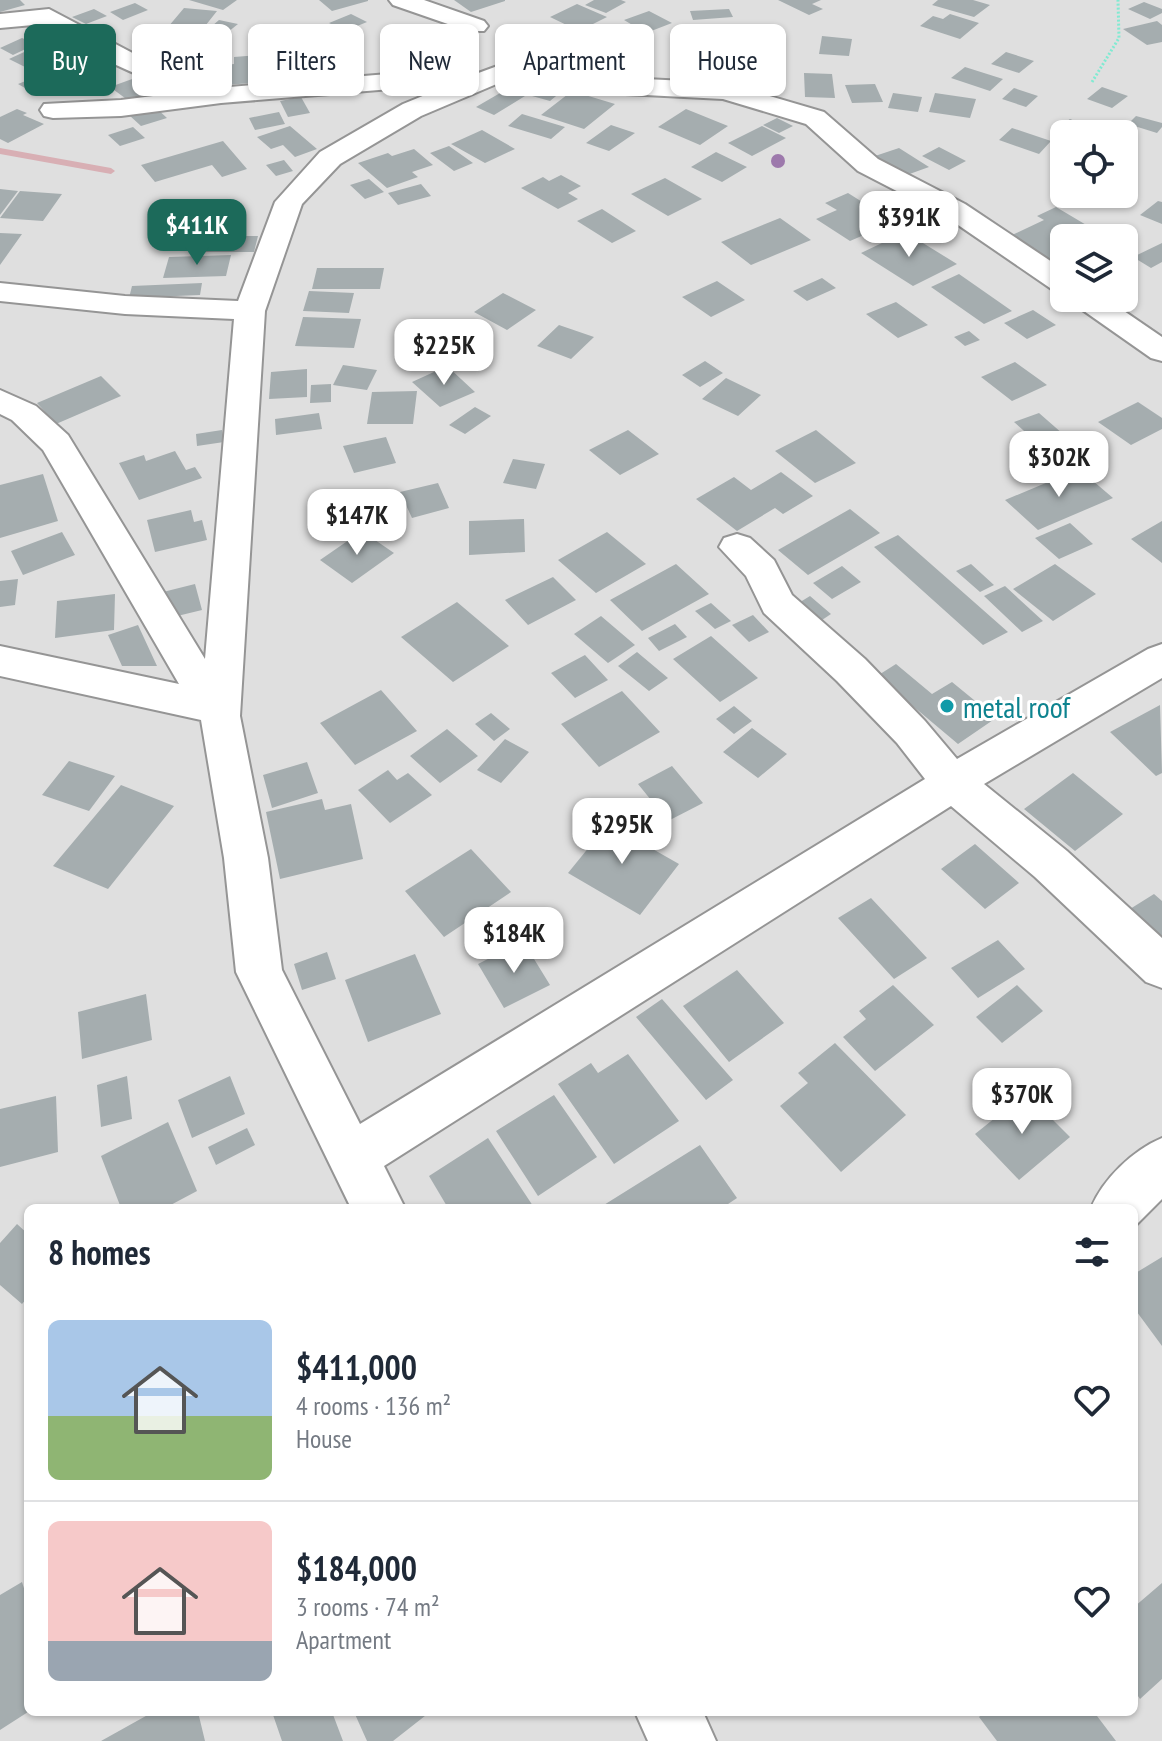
<!DOCTYPE html>
<html lang="en">
<head>
<meta charset="utf-8">
<style>
	body { margin:0; font-family:"PT Sans Narrow",sans-serif; background:#f2f2f3; color:#1f2937; height:100vh; display:flex; flex-direction:column; font-size:30px; white-space:nowrap }
	* { box-sizing:border-box; margin:0 }
	p { font-size:26px; color:#747a83 }
	.icon { flex:none; width:44px; height:44px; fill:none; stroke:currentColor; stroke-width:2; stroke-linecap:round; stroke-linejoin:round }
	.map { position:relative; flex:1; overflow:hidden }
	.drawer { position:absolute; left:24px; top:1204px; width:1114px; height:512px; display:flex; flex-direction:column; background:#fff; border-radius:12px; box-shadow:0 2px 6px #0004 }
	.drawer>* { flex:none }
	.guide { position:absolute; left:24px; top:24px; width:1114px; height:72px; display:flex; gap:16px }
	.controls { position:absolute; left:1050px; top:120px; display:grid; gap:16px }
	.controls a { display:grid; place-items:center; width:88px; height:88px; border-radius:12px; background:#fff; box-shadow:0 2px 6px #0004; font-size:40px }
	.price { position:absolute; translate:-50% -68px; padding:0 18px; border-radius:16px; background:#fff; color:#222; font-size:26px; line-height:52px; filter:drop-shadow(0 2px 4px #0008) }
	.price::after { content:''; position:absolute; left:50%; top:48px; width:24px; height:18px; margin-left:-12px; background:inherit; clip-path:polygon(0 0,100% 0,50% 100%) }
	.price.selected { background:#1c6a5a; color:#fff }
	ul { padding:0; list-style:none }
	li { display:flex; align-items:center; gap:24px; height:200px; padding:0 24px }
	li+li { border-top:2px solid #e0e1e3 }
	li span { display:grid; place-items:center; flex:none; width:224px; height:160px; border-radius:12px; color:#555 }
	li>.icon { margin-inline-start:auto }
	span .icon { width:96px; height:96px; fill:#fffc; stroke-width:1 }
	li b { font-size:34px }
	h2 { display:flex; justify-content:space-between; align-items:center; height:96px; padding:0 24px; font-size:34px }
	.chip { padding:0 28px; border-radius:12px; background:#fff; box-shadow:0 2px 6px #0004; font-size:28px; line-height:72px }
	.chip.selected { background:#1c6a5a; color:#fff }
	.map>svg:first-child { display:block }
	.residential { fill:#dfdfdf; fill-rule:evenodd }
	.lines { fill:none; stroke-linecap:round; stroke-linejoin:round }
	.stream { fill:#d8afb4; fill-rule:evenodd }
	.building { fill:#a5adaf }
	.minor-casing { stroke:#959595; stroke-width:4 }
	.path { stroke:#81ead2; stroke-width:3; stroke-dasharray:2 2; stroke-linecap:butt }
	.minor { fill:#fff; fill-rule:evenodd }
	.tree { fill:#9d79ac }
	.culture-dot { fill:#0f9aa8; stroke:#fff; stroke-width:3 }
	.labels { text-anchor:middle; dominant-baseline:central; stroke-width:6; stroke-linejoin:round; paint-order:stroke }
	.culture-label { font-size:30px; fill:#0d838f; stroke:#fff; text-anchor:start }
</style>
</head>
<body>
<div class="map">
<svg width="1162" height="1741" viewBox="0 0 1162 1741">
	<rect width="100%" height="100%" fill="#e9eef0"/>
	<path class="residential" d="M0,0H1162V1741H0ZM1064,134H1124V194H1064ZM1064,238H1124V298H1064ZM28,1208H1134V1712H28Z"/>
	<g class="lines">
		<path class="stream" d="M0,148L111,168L115,171L111,174L0,154Z"/>
	</g>
	<path class="building" d="M0,0H20L25,5L0,12Z
		M189,0H237L223,10Z
		M319,0H368V1L332,11Z
		M454,0H505V1L471,12Z
		M594,0H621L626,2L606,13L585,5Z
		M778,0H821L812,4L823,9L809,15Z
		M938,0H973L990,5L974,17L932,5Z
		M1144,2L1162,9V13L1150,19L1128,9Z
		M135,3L148,10L123,20L110,12Z
		M577,4L607,17L579,31L550,17Z
		M184,8L217,11L202,30L168,27Z
		M94,9L107,16L86,24L72,17Z
		M729,9L733,17L693,20L690,11Z
		M649,11L672,23L646,33L624,20Z
		M351,14L367,22L345,31L329,23Z
		M950,14L979,23L960,39L920,26L933,16L943,19Z
		M219,20L238,24L223,36L205,32Z
		M1157,21L1162,25V42L1147,45L1123,29Z
		M621,24L644,33L625,44L602,35Z
		M455,26L475,37L439,52L420,40Z
		M753,31H778L785,56H761Z
		M176,35L213,48L184,64L147,51Z
		M822,36L852,39L849,56L819,54Z
		M22,38L36,44L13,55L0,48Z
		M348,40L350,50L314,53L312,43Z
		M733,44L742,64L690,68L682,47Z
		M35,47L52,55L25,67L9,59Z
		M293,52L295,79L227,85V82H217V66L234,64V57Z
		M1006,52L1034,61L1019,73L991,64Z
		M81,56L96,65L70,75L55,67Z
		M965,67L1003,79L990,91L951,78Z
		M804,73L832,74L835,98L805,97Z
		M43,74L57,81L32,92L18,84Z
		M146,74L165,88L129,101L110,87Z
		M530,77L567,87L550,101L514,91Z
		M875,84L883,102L852,103L845,85Z
		M1102,87L1128,96L1112,108L1087,99Z
		M1014,88L1038,96L1026,107L1002,99Z
		M507,89L525,96L494,115L476,107Z
		M572,91L615,104L584,129L541,115Z
		M893,93L922,97L918,112L888,108Z
		M935,93L976,99L970,118L929,112Z
		M301,97L310,113L288,117L280,101Z
		M155,107L167,118L141,126L129,115Z
		M17,109L27,113L23,115L44,124L8,143L0,139V117Z
		M686,109L728,126L700,145L658,127Z
		M279,112L285,124L255,130L249,118Z
		M522,114L565,127L551,139L508,126Z
		M1136,116L1162,123V127L1157,133L1128,124Z
		M777,118L793,126L779,133L763,125Z
		M1070,119L1095,129L1088,134L1064,136L1052,131Z
		M611,125L635,133L609,151L586,143Z
		M290,126L317,149L295,157L283,145L271,149L257,137Z
		M762,126L786,138L752,156L728,143Z
		M133,127L145,138L120,146L108,135Z
		M1012,128L1051,141L1039,154L999,140Z
		M482,130L515,149L485,163L451,144Z
		M223,141L247,169L222,177L212,165L155,182L141,165Z
		M449,146L473,163L454,171L430,153Z
		M939,147L966,161L949,170L922,156Z
		M899,148L929,167L904,176L875,156Z
		M414,149L433,165L412,172L418,177L387,188L358,163L388,153L392,156Z
		M716,152L747,167L722,182L691,167Z
		M284,160L293,171L276,176L266,165Z
		M561,175L581,186L568,193L578,199L558,209L521,188L543,177L549,181Z
		M665,178L702,199L668,216L631,194Z
		M369,179L384,192L365,199L350,185Z
		M421,184L431,196L398,205L388,193Z
		M0,189L18,191L0,215Z
		M20,191L62,194L43,221L0,218Z
		M848,193L894,222L850,241L816,219L837,210L825,203Z
		M1158,201L1162,202V224L1140,215Z
		M1056,207L1088,226L1068,235L1073,238H1064V252L1048,259L1010,236L1044,220L1037,216Z
		M602,209L636,231L612,243L577,221Z
		M780,218L811,240L751,265L721,242Z
		M905,232L957,264L913,286L861,253Z
		M0,233L22,234L0,265Z
		M200,236H258L254,252H195Z
		M1162,243V262L1151,268L1133,257Z
		M231,255L226,276L163,278L169,257Z
		M317,268H384L380,289H312Z
		M959,274L1012,311L984,324L931,287Z
		M822,278L836,288L807,301L793,291Z
		M717,281L745,300L711,317L682,297Z
		M202,283L200,295L129,298L132,286Z
		M309,291L354,293L349,313L303,311Z
		M503,293L536,310L507,330L474,312Z
		M896,302L928,325L898,338L866,314Z
		M1033,310L1056,325L1027,339L1004,323Z
		M303,317L361,319L354,348L295,346Z
		M559,325L594,337L571,359L537,346Z
		M969,331L980,340L965,346L954,337Z
		M705,361L723,373L700,387L682,375Z
		M1015,362L1047,385L1012,401L981,377Z
		M343,365L377,370L367,390L333,385Z
		M447,366L475,392L440,407L412,382Z
		M307,369V397L269,399L271,372Z
		M101,376L121,396L56,424L37,403Z
		M726,378L761,395L738,416L702,399Z
		M331,384V402L310,403L311,385Z
		M417,391L413,424H367L372,392Z
		M1138,402L1162,418V429L1131,445L1098,422Z
		M475,407L491,416L465,434L449,425Z
		M319,413L322,429L276,435L275,419Z
		M1039,413L1079,448L1054,458L1014,422Z
		M222,430L224,442L197,446L196,434Z
		M628,430L659,454L620,475L589,450Z
		M816,430L856,463L815,483L775,451Z
		M386,437L396,463L354,473L343,446Z
		M175,451L186,470L195,467L202,478L139,500L119,463L144,455L146,461Z
		M513,459L545,464L536,489L503,483Z
		M1079,469L1113,498L1038,530L1005,500Z
		M781,472L813,496L783,514L775,508L737,531L696,499L734,477L751,490Z
		M43,474L58,521L0,538V485Z
		M438,483L449,508L412,518L400,492Z
		M850,509L880,533L808,575L778,550Z
		M191,510L194,522L202,520L207,540L155,552L147,520Z
		M524,519L525,552L469,555V521Z
		M1162,521V563L1131,539Z
		M1070,523L1093,544L1059,559L1035,538Z
		M362,531L394,553L352,583L320,560Z
		M62,532L75,555L23,575L11,551Z
		M607,532L646,564L596,593L558,560Z
		M898,535L1008,632L983,645L874,547Z
		M676,564L709,594L642,631L610,600Z
		M971,564L994,585L980,592L956,571Z
		M1055,564L1096,594L1053,621L1013,589Z
		M842,566L861,582L832,599L813,583Z
		M553,577L576,600L528,625L505,600Z
		M18,579L15,605L0,607V581Z
		M195,584L202,610L169,618L163,592Z
		M1005,586L1043,621L1022,632L984,596Z
		M115,594L114,630L55,638L57,601Z
		M810,596L831,614L819,622L797,604Z
		M457,602L509,646L453,682L401,637Z
		M711,603L731,621L715,629L695,611Z
		M753,615L769,632L749,642L732,625Z
		M601,616L635,645L608,663L574,634Z
		M675,624L687,637L659,651L648,638Z
		M138,625L157,666H122L108,635Z
		M711,636L758,678L720,702L673,659Z
		M637,652L668,678L649,691L618,666Z
		M585,655L608,680L575,698L551,673Z
		M896,664L932,694L952,682L996,718L958,744L877,676Z
		M381,690L417,731L355,765L320,723Z
		M622,691L660,732L599,767L561,724Z
		M1160,705L1162,773L1156,776L1110,732Z
		M734,706L752,721L734,734L716,719Z
		M491,713L510,729L494,741L475,724Z
		M752,728L787,754L758,778L723,752Z
		M447,729L478,756L440,783L410,756Z
		M505,739L529,752L501,783L477,770Z
		M69,761L115,776L89,811L42,795Z
		M307,762L318,793L272,808L263,775Z
		M672,766L703,803L668,821L638,784Z
		M388,770L397,780L408,773L432,795L390,823L358,790Z
		M1073,773L1123,814L1075,851L1024,809Z
		M121,785L174,806L108,889L53,866Z
		M322,799L325,810L351,804L363,859L280,879L266,812Z
		M593,815L679,864L640,915L568,873L594,841L578,833Z
		M975,844L1019,883L985,909L941,869Z
		M471,849L511,892L444,937L405,891Z
		M1154,894L1162,901V941L1130,909Z
		M871,898L927,958L894,979L838,918Z
		M998,940L1025,969L978,998L951,968Z
		M523,941L550,985L504,1008L478,964Z
		M327,952L336,979L302,990L294,964Z
		M415,954L441,1014L368,1042L345,980Z
		M737,970L784,1023L729,1062L683,1006Z
		M893,985L934,1025L875,1071L843,1037L866,1019L859,1011Z
		M1017,985L1043,1011L1002,1043L976,1017Z
		M146,994L152,1040L82,1059L78,1012Z
		M662,999L733,1080L706,1100L636,1017Z
		M835,1043L906,1115L841,1172L780,1106L808,1083L798,1073Z
		M628,1054L679,1121L614,1164L558,1084L591,1063L598,1073Z
		M127,1076L132,1119L101,1127L97,1085Z
		M230,1076L245,1114L192,1138L178,1100Z
		M1026,1093L1070,1137L1019,1180L975,1134Z
		M554,1095L597,1157L538,1196L496,1131Z
		M56,1096L58,1152L0,1167V1109Z
		M168,1122L197,1191L165,1208H121L101,1156Z
		M247,1128L255,1145L216,1165L208,1147Z
		M488,1138L533,1206L530,1208H448L429,1176Z
		M700,1145L737,1198L722,1208H599Z
		M17,1224L28,1234V1297L22,1304L0,1285V1243Z
		M1162,1257V1346L1134,1308V1274Z
		M22,1582L28,1601V1712L0,1730V1595Z
		M1162,1583V1679L1140,1699L1134,1690V1607Z
		M153,1712H198L205,1741H101Z
		M272,1712H332L343,1741H282Z
		M354,1712H430L393,1741H367Z
		M984,1712H1094L1116,1741H997L979,1717Z"/>
	<g class="lines">
		<defs>
			<path id="minor" d="M389,0H424L484,21L488,26L484,31H468L393,5Z
				M49,9L161,68L218,88L461,68L470,71L473,75L503,64L586,76L725,83L824,112L878,159L965,204L1064,270V293L1053,290L945,216L858,171L806,124L723,99L586,92L506,80L421,116L340,164L302,204L265,311L240,716L268,858L282,970L360,1124L925,779L897,743L837,681L764,613L746,576L719,547L724,538L737,534L750,538L774,560L792,595L865,659L925,721L957,759L1148,649L1162,644V678L984,784L1067,851L1162,938V988L1146,982L1035,877L951,806L384,1166L405,1208H351L236,972L224,858L201,720L0,676V646L179,684L43,450L12,420L0,414V390L36,406L68,435L205,659L234,319L125,314L0,301V283L125,296L238,301L275,202L320,152L403,104L452,84L221,103L121,116L53,118L44,116L40,110L44,104L121,100L185,92C135,76 88,54 44,24L0,28V14Z
				M1070,298H1105L1162,337V361L1151,358L1074,304Z
				M1162,1138V1199L1135,1226L1134,1208H1091C1103,1179 1133,1150 1162,1138Z
				M635,1712H703L716,1741H648Z"/>
		</defs>
		<use href="#minor" class="minor-casing"/>
		<path class="path" d="M1092,82L1119,38L1118,0"/>
		<use href="#minor" class="minor"/>
	</g>
	<circle class="tree" cx="778" cy="161" r="7"/>
	<circle class="culture-dot" cx="947" cy="706" r="8"/>
	<g class="labels">
		<g class="culture-label">
			<text x="963" y="706">metal roof</text>
		</g>
	</g>
</svg>
<div class="controls">
<a><svg class="icon" aria-label="locate" viewBox="0 0 24 24"><circle cx="12" cy="12" r="6"/><path d="M12 2v4M12 18v4M2 12h4M18 12h4"/></svg></a>
<a><svg class="icon" aria-label="layers" viewBox="0 0 24 24"><path d="M12 4l9 5-9 5-9-5zM3 14l9 5 9-5"/></svg></a>
</div>
<b class="price" style="left:909px;top:259px">$391K</b>
<b class="price selected" style="left:197px;top:267px">$411K</b>
<b class="price" style="left:444px;top:387px">$225K</b>
<b class="price" style="left:1059px;top:499px">$302K</b>
<b class="price" style="left:357px;top:557px">$147K</b>
<b class="price" style="left:622px;top:866px">$295K</b>
<b class="price" style="left:514px;top:975px">$184K</b>
<b class="price" style="left:1022px;top:1136px">$370K</b>
<div class="guide">
<a class="chip selected">Buy</a>
<a class="chip">Rent</a>
<a class="chip">Filters</a>
<a class="chip">New</a>
<a class="chip">Apartment</a>
<a class="chip">House</a>
</div>
<section class="drawer">
<h2>8 homes<svg class="icon" aria-label="filters" viewBox="0 0 24 24"><path d="M4 7h16M4 17h16"/><circle cx="9" cy="7" r="2"/><circle cx="15" cy="17" r="2"/></svg></h2>
<ul>
<li><span style="background:linear-gradient(#a9c7e8 60%,#8fb573 0)"><svg class="icon" aria-label="home" viewBox="0 0 24 24"><path d="M3 11l9-7 9 7M6 9v11h12V9"/></svg></span><div><b>$411,000</b><p>4 rooms · 136 m²</p><p>House</p></div><svg class="icon" aria-label="heart" viewBox="0 0 24 24"><path d="M12 20l-8-8c-3-5 5-10 8-4 3-6 11-1 8 4z"/></svg></li>
<li><span style="background:linear-gradient(#f6c9c9 75%,#9aa5b1 0)"><svg class="icon" aria-label="home" viewBox="0 0 24 24"><path d="M3 11l9-7 9 7M6 9v11h12V9"/></svg></span><div><b>$184,000</b><p>3 rooms · 74 m²</p><p>Apartment</p></div><svg class="icon" aria-label="heart" viewBox="0 0 24 24"><path d="M12 20l-8-8c-3-5 5-10 8-4 3-6 11-1 8 4z"/></svg></li>
</ul>
</section>
</div>
</body>
</html>
